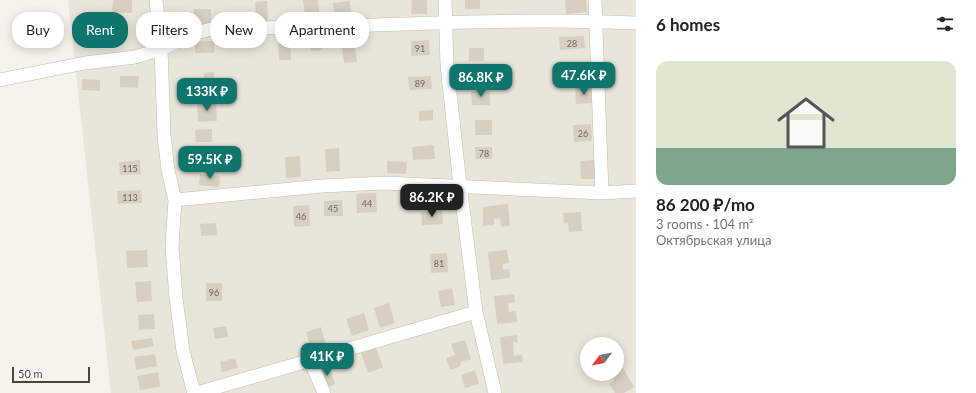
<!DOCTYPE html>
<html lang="en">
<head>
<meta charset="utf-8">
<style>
	body { margin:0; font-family:Lato,sans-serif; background:#f6f6f6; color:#222; height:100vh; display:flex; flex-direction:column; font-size:15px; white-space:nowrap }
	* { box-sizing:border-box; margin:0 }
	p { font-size:13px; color:#767676 }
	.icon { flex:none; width:22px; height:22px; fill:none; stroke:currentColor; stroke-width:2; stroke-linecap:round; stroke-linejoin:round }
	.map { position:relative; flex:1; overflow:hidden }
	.drawer { display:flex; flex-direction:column; background:#fff; width:340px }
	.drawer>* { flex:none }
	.guide { position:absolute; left:12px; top:12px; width:380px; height:36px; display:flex; gap:8px }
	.needle { width:26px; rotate:238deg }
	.buttons { position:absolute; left:580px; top:337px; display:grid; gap:8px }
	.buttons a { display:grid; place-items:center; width:44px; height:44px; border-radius:50%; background:#fff; box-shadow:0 2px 10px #0003; font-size:20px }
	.scale { position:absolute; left:12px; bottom:10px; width:78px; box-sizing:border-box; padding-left:4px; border:2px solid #4b4439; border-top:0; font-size:11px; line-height:14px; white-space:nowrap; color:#4b4439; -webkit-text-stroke:3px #fff; paint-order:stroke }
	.price { position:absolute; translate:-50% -34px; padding:0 9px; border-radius:8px; background:#0f766e; color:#fff; font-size:13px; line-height:26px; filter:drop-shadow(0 1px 2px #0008) }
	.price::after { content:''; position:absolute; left:50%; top:24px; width:12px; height:9px; margin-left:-6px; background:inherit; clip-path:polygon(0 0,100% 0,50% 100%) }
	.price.current { background:#222; color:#fff }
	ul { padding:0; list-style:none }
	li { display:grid; align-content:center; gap:8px; height:212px; padding:0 20px }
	li span { display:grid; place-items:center; height:124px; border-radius:12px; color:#555 }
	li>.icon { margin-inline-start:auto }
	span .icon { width:72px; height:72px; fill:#fffc; stroke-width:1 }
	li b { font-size:17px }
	h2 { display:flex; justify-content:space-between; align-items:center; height:48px; padding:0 20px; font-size:17px }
	.chip { padding:0 14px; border-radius:16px; background:#fff; box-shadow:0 2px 10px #0003; font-size:14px; line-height:36px }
	.chip.current { background:#0f766e; color:#fff }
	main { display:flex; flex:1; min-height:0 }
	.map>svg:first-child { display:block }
	.residential { fill:#eae5da; fill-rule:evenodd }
	.building { fill:#d8cfc1 }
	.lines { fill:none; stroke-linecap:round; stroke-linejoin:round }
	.minor-casing { stroke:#c2bbae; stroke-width:14 }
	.minor { stroke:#fff; stroke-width:13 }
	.labels { text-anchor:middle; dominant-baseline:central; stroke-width:4; stroke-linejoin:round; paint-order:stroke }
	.number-label { font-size:9px; fill:#6e675b }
</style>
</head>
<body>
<main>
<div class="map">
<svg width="636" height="393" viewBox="0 0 636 393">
	<rect width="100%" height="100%" fill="#f6f3ec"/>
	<path class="residential" d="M68,0H636V393H111ZM587,344H617V374H587Z"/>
	<path class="building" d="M113,0H132V13L112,12Z
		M303,0H318L320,21L306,23Z
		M412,0H427V14H411Z
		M465,0H480V9H465Z
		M565,0H586L587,12L566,14Z
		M267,1L268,20L256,21L255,2Z
		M350,1L351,19L335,21L333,3Z
		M194,9H211V24H194Z
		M322,36V50L311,51L310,37Z
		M584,36L585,48L560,50L559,37Z
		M278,38H290L291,60H279Z
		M354,38L357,62L344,63L341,40Z
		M429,40L430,55L411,56V41Z
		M214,41V53H195V42Z
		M469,48H484V61H469Z
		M214,72V95L197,96L196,81H204V73Z
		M120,76H139L138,88L120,87Z
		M431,76L432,89L409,90L408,77Z
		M82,79L100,80V91L82,90Z
		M591,87L592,103L576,104L575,88Z
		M471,91H490V105H472Z
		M197,103H216L217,121L198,122Z
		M433,110V120L419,121V111Z
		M475,120H492V135H475Z
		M591,124L592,141L574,142L573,125Z
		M212,129V142H196L195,130Z
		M434,145L435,159L413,160L412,147Z
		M475,147H492V159H476Z
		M339,148L340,171L326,172L325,149Z
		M300,156L301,177L286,178L285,157Z
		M140,160L141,174L120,175L119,162Z
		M594,160L595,179H581L580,161Z
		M387,161L407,162L406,174L387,173Z
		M200,174L220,176L219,187L199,185Z
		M141,190L142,203L118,204L117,191Z
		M376,193L377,212L357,213L356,194Z
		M342,200L343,216H324V201Z
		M508,204L510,226L501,227L500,218L494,219V225L483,226V207Z
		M309,205L310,226L294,227L293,206Z
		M442,210L443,224L422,225L421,212Z
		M581,212L582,231L569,232L568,223L564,224L563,213Z
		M216,223L217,235L201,236L200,224Z
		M147,250L148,267L127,268L126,251Z
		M507,250L509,263L503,264V270L509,269L510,278L491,280L488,252Z
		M447,253L448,272L431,273L430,254Z
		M151,281L152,301L137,302L135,282Z
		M206,283H222V301H206Z
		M452,288L455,305L441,307L438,291Z
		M514,294L515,302L508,303L509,312L516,311L517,322L497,324L494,296Z
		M389,303L395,323L380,328L374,308Z
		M364,313L369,330L352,336L346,319Z
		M154,314L155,329L139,330L138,315Z
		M226,326L228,337L215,339L213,328Z
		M321,327L326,345L311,349L306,332Z
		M517,335L518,342H513L514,356L522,355L523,362L503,364L500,337Z
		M152,338L154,346L133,350L131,341Z
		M465,340L471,359L460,362L461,366L450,370L446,358L455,355L451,344Z
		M376,348L383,367L368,373L361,353Z
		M155,354L157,366L136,370L134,357Z
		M235,358L238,368L222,372L220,362Z
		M329,366L335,384L325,388L318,370Z
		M623,368L634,387L624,393H615L609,384L614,381L611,375L617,374V372Z
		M475,370L479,384L465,388L461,375Z
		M158,372L160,387L140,390L137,376Z"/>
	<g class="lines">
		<defs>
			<path id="minor" d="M156,0L161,49L164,135L168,170L175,200L172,247L176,298L183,351L194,393
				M445,0L447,65L460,185L476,312L495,393
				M595,0L602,193
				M0,80L85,63L135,57L161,49L196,33L215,28C355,29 496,16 636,23
				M175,200L322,186L384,183L602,193L636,191
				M310,360L324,393
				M197,393L476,312"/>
		</defs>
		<use href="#minor" class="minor-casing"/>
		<use href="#minor" class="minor"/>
	</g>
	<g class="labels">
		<g class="number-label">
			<text x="572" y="43">28</text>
			<text x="420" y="48">91</text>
			<text x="420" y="83">89</text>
			<text x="583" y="133">26</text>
			<text x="484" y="153">78</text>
			<text x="130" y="168">115</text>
			<text x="130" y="197">113</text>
			<text x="367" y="203">44</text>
			<text x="333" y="208">45</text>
			<text x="301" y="216">46</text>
			<text x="439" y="263">81</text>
			<text x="214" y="292">96</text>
		</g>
	</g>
</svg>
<div class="buttons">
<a><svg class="needle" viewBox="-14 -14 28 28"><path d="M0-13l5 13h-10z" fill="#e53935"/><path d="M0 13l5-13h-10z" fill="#767676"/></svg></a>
</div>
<div class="scale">50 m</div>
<b class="price" style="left:584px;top:96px">47.6K ₽</b>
<b class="price" style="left:481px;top:98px">86.8K ₽</b>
<b class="price" style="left:207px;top:112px">133K ₽</b>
<b class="price" style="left:210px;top:180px">59.5K ₽</b>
<b class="price current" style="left:432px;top:218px">86.2K ₽</b>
<b class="price" style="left:327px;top:377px">41K ₽</b>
<div class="guide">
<a class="chip">Buy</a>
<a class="chip current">Rent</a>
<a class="chip">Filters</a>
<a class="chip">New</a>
<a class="chip">Apartment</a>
</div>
</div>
<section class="drawer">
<h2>6 homes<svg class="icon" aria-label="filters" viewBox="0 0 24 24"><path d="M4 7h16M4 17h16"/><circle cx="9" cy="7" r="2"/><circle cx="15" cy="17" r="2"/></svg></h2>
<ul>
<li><span style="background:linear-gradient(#dfe7d0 70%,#7fa58c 0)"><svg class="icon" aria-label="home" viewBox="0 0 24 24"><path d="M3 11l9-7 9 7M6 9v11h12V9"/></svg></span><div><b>86 200 ₽/mo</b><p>3 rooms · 104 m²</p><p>Октябрьская улица</p></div></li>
</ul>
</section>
</main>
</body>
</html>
